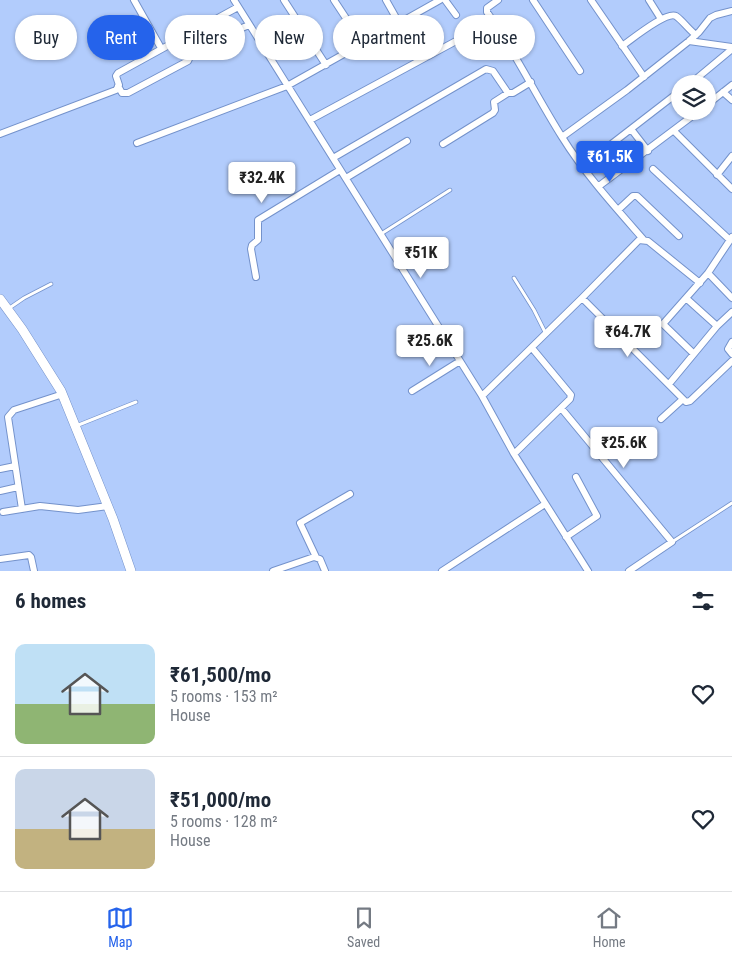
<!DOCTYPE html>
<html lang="en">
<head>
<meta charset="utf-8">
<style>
	body { margin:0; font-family:"Roboto Condensed",sans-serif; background:#f2f2f3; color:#1f2937; height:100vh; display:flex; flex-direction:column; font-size:19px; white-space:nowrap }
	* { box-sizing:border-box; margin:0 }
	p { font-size:16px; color:#747a83 }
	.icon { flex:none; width:28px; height:28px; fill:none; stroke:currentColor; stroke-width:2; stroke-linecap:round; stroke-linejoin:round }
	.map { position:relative; height:571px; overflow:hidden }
	.panel { display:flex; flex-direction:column; background:#fff; flex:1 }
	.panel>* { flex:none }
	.guide { position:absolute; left:15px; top:15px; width:702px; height:45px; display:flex; gap:10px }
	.controls { position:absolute; left:671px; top:75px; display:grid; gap:10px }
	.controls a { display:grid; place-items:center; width:45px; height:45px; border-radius:50%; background:#fff; box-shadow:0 1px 4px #0004; font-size:25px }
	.price { position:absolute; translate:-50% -42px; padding:0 11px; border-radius:5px; background:#fff; color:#222; font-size:16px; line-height:32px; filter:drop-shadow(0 1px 2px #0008) }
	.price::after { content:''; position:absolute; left:50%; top:30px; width:15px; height:11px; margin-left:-8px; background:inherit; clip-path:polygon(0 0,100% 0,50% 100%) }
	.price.selected { background:#2563eb; color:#fff }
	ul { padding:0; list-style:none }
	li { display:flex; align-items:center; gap:15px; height:125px; padding:0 15px }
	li+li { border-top:1px solid #e0e1e3 }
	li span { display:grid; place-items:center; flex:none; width:140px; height:100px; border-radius:10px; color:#555 }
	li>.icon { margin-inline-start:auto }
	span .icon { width:60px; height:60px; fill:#fffc; stroke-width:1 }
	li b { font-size:21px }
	h2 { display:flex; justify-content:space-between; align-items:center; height:60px; padding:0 15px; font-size:21px }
	.chip { padding:0 18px; border-radius:22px; background:#fff; box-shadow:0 1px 4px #0004; font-size:18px; line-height:45px }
	.chip.selected { background:#2563eb; color:#fff }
	.dock { display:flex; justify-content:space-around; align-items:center; height:70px; border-top:1px solid #e0e1e3; background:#fff; font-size:14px; color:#747a83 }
	.dock a { display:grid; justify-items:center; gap:2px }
	.dock .selected { color:#2563eb }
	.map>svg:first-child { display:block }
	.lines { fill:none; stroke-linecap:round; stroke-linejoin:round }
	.lane-casing { stroke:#7492cb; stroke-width:4.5 }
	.street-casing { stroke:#7492cb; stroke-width:8 }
	.secondary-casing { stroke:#7492cb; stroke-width:10 }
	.lane { stroke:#fff; stroke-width:3 }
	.street { stroke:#fff; stroke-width:6 }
	.secondary { stroke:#fff; stroke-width:9 }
</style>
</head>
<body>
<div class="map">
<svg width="732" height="571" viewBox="0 0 732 571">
	<rect width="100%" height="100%" fill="#b2ccfc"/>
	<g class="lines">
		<defs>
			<path id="lane" d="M381,234L450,190
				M514,278L534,310L546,334
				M8,309L24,298L51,284
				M76,426L136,402
				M672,542L732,503"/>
			<path id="street" d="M134,0L161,48
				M234,0L482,396L514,454L588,571
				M284,0L326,65
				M334,0L363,44
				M386,0L399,23
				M445,0L456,15
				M498,0L487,8V12C515,52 536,96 562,137C585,174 615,207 643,239
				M533,0L580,71
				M591,0L644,77
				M649,0L661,19
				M689,41L732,47
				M622,46C631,40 666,11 676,16C683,21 689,30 696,35
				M690,84L732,49
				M118,86L122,93H128L188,61L194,48L249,25
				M723,92L732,100
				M708,104L732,85
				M310,120L493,21
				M631,129L648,151
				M674,131L732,189
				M0,134L116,90L119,85L116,76L118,73L238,7
				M562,137L627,90L689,41L699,32L710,18L716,15L732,11
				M137,143L287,86L440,0
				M443,144L493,113L495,110L494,102L508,93
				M333,158L486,69L493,71L508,93H513L531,82
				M583,166L680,91
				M653,169L730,240
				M717,175L732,156
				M346,178L407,141
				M599,186L699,111
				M618,210L633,196H637L679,236
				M708,273L732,298
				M256,277L251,249L252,245L258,240V220L340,170
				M582,298L683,399L661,419
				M717,326L732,312
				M732,342L728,349L732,354
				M693,353L663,324L708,273L732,237
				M669,384L717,326L687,299
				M412,391L460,361
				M482,396L582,298L639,240L648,241L700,283
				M683,399L686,402L690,401L732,361
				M561,408L672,542L629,571
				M514,454L570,399L571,395L532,348
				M0,469L15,466
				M0,491L18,487
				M22,509L8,417L14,410L63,394
				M3,512L40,506L78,510L108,506
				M566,537L597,516L576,477
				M316,557L300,523L350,494
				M0,559L29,555L31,557L34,571
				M273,571L314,557L320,559L325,571
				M442,571L545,504"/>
			<path id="secondary" d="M0,299L22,329L61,391L113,519L131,571"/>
		</defs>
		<use href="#lane" class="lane-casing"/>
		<use href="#street" class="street-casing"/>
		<use href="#secondary" class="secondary-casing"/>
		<use href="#lane" class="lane"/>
		<use href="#street" class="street"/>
		<use href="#secondary" class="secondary"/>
	</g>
</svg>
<div class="controls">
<a><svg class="icon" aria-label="layers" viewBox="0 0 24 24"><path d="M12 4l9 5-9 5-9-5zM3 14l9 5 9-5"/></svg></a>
</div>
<b class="price selected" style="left:610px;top:183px">₹61.5K</b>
<b class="price" style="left:262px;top:204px">₹32.4K</b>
<b class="price" style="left:421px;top:279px">₹51K</b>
<b class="price" style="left:628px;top:358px">₹64.7K</b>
<b class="price" style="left:430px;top:367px">₹25.6K</b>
<b class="price" style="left:624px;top:469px">₹25.6K</b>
<div class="guide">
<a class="chip">Buy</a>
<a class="chip selected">Rent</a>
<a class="chip">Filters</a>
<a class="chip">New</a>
<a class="chip">Apartment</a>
<a class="chip">House</a>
</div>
</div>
<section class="panel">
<h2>6 homes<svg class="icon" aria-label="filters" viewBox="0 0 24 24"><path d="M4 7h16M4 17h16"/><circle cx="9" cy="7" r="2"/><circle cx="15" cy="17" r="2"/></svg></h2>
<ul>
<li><span style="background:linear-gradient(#bfe0f5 60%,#8fb573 0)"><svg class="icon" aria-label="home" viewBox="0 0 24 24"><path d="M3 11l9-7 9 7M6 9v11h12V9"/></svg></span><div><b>₹61,500/mo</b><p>5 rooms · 153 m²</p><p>House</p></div><svg class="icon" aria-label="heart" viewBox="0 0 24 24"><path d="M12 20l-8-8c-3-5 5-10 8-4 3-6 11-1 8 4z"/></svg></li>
<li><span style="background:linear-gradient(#c9d6e8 60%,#c2b280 0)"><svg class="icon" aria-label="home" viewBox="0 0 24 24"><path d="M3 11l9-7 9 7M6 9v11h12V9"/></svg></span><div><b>₹51,000/mo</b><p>5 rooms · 128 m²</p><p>House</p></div><svg class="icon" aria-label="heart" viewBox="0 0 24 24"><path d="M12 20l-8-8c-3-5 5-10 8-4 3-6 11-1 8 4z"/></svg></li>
</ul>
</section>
<nav class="dock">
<a class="selected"><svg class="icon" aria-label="map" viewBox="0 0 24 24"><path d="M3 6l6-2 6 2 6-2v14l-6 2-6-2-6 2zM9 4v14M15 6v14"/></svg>Map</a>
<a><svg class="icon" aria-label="saved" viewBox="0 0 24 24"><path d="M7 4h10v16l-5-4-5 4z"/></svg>Saved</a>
<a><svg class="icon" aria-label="home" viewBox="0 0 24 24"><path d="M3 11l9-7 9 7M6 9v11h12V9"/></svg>Home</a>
</nav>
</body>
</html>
